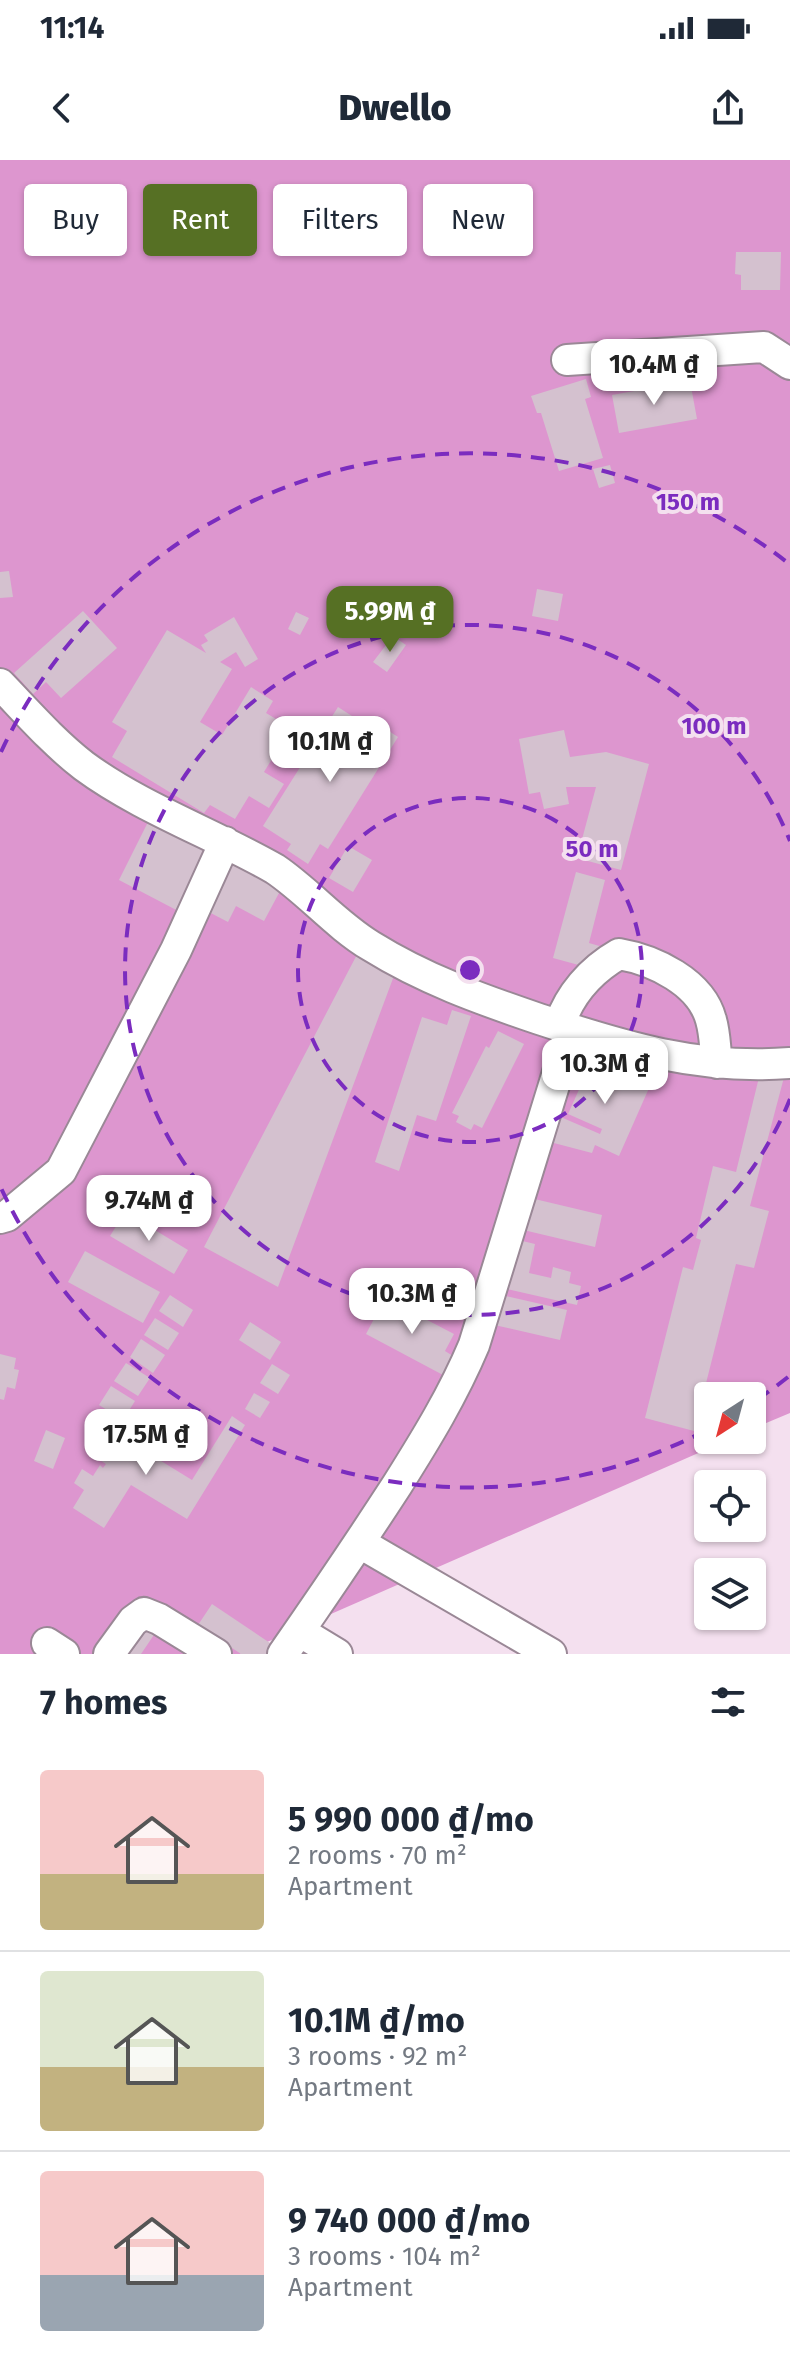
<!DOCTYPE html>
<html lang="en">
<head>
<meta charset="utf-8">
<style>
	body { margin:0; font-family:"Fira Sans",sans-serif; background:#f2f2f3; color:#1f2937; height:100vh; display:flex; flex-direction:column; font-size:30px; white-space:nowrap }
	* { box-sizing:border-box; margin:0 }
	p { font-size:26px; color:#747a83 }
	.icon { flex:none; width:44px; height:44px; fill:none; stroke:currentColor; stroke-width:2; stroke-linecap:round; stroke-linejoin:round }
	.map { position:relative; height:1494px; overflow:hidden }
	.drawer { display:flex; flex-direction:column; background:#fff; flex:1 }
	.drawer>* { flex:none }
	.guide { position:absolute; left:24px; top:24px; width:742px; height:72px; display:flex; gap:16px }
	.needle { width:52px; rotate:216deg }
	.buttons { position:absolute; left:694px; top:1222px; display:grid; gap:16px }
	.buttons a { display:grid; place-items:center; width:72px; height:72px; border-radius:8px; background:#fff; box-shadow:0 2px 6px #0004; font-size:40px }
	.price { position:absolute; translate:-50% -68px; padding:0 18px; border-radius:16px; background:#fff; color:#222; font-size:26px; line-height:52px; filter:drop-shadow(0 2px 4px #0008) }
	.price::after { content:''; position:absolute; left:50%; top:48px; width:24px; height:18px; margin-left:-12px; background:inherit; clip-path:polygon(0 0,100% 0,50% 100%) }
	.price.on { background:#567024; color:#fff }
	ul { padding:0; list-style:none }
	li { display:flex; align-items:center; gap:24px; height:200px; padding:0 40px }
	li+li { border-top:2px solid #e0e1e3 }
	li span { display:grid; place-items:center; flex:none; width:224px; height:160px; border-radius:8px; color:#555 }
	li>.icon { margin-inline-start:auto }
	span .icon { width:96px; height:96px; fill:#fffc; stroke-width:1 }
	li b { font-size:34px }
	h2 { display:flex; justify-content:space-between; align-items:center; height:96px; padding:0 40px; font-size:34px }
	.pill { padding:0 28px; border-radius:8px; background:#fff; box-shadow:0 2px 6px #0004; font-size:28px; line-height:72px }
	.pill.on { background:#567024; color:#fff }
	.status { display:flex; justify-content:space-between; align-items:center; height:56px; padding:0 40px; background:#fff; direction:ltr }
	.status svg { height:22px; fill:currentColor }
	header { display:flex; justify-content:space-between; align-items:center; height:104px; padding:0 40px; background:#fff; font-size:36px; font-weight:800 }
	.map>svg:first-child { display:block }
	.forest { fill:#dd96cf }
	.building { fill:#d4c1cf }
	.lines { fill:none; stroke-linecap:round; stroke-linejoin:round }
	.minor-casing { stroke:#9a8896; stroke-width:34 }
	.minor { stroke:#fff; stroke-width:30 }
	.ring { fill:none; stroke:#7b2cbf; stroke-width:4; stroke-dasharray:14 10 }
	.centre { fill:#7b2cbf; stroke:#f4e0ef; stroke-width:4 }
	.ring-label { font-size:24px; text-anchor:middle; font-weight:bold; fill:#7b2cbf; stroke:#f4e0ef; stroke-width:8; stroke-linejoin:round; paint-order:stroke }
</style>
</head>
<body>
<div class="status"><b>11:14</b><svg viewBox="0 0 49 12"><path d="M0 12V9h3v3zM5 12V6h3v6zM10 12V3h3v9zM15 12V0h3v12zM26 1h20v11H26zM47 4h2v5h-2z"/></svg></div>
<header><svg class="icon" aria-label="back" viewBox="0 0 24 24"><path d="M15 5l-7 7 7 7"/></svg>Dwello<svg class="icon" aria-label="share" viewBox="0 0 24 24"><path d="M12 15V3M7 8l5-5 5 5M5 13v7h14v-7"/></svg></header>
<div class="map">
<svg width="790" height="1494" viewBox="0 0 790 1494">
	<rect width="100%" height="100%" fill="#f4e0ef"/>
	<path class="forest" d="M0,0H790V1253L752,1269V1236H708V1280H728L240,1494H0Z"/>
	<path class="building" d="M736,92H781L780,130H741V115L735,114Z
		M586,219L591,237L585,239L603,298L559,311L541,253H537L531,236Z
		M690,221L697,259L619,273L612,235Z
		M610,305L615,323L599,328L593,309Z
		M9,411L13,437L0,438V412Z
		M537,429L563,434L558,461L532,456Z
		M83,451L117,488L61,538L46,522L33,534L14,513Z
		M296,452L309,458L300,475L288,469Z
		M234,457L258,499L245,507L236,492L220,502L232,509L200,562L222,575L251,527L273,541L266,553L291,568L264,612L284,624L269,648L249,636L235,659L210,645L204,653L112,597L127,571L112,562L167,470L206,493L201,485L208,481L204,475Z
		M393,476L406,485L387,512L373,502Z
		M338,547L366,565L370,559L398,577L328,689L320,684L308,704L287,690L291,684L263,666Z
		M564,570L570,597L606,592L649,604L621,710L577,698L596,627H566L569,644L544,649L540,632L529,634L519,579Z
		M154,650L218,683L182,753L119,720Z
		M348,686L372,700L353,732L329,718Z
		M230,692L286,720L264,761L236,746L228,762L201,748Z
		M576,712L605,720L589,783L603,787L597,810L553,798Z
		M362,785L398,805L278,1127L204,1087Z
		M452,850L471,856L436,961L417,955L399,1011L375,1002L422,857L447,865Z
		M498,871L524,884L482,968L474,964L471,970L456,962L459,956L452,953L486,886L489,888Z
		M596,892L630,908L634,899L657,910L619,996L595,985L592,993L550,982L556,955L600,974L602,969L568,954Z
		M787,906L750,1046L769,1051L754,1108L736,1104L694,1271L645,1258L683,1107L693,1110L701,1080L696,1078L713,1006L736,1012L761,909Z
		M522,1036L602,1055L595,1087L515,1068Z
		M125,1052L188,1090L174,1114L110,1076Z
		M514,1079L535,1084L529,1113L551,1118L553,1107L571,1112L569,1123L581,1126L577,1145L503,1128Z
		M85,1091L160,1132L143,1163L68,1122Z
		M497,1134L567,1150L560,1180L490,1164Z
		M170,1135L193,1150L183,1167L159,1151Z
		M385,1138L454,1174L445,1191L453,1196L443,1215L366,1174Z
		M155,1158L179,1173L168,1190L144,1175Z
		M250,1162L281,1182L270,1200L239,1180Z
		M141,1179L165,1195L153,1213L130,1197Z
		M0,1194L16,1198L14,1209L19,1210L15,1229L7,1227L4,1240L0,1239Z
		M126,1203L150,1218L138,1236L114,1221Z
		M272,1204L290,1215L278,1234L260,1223Z
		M111,1226L135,1241L123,1260L99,1245Z
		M254,1233L270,1242L260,1258L245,1249Z
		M232,1256L245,1265L187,1359L131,1325L104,1368L73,1348L84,1330L74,1323L82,1309L93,1316L100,1305L103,1308L106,1304L90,1294L104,1271L120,1281L122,1277L192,1320Z
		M46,1270L65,1278L53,1309L34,1301Z
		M212,1444L273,1485L267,1494H241L198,1465Z
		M142,1454L160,1466L141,1494H115Z"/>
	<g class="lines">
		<defs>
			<path id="minor" d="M567,200L764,187L790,204
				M0,524C27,552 53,582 84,606C141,648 214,674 275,709C309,732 336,765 371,786C424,819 480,839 539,859C624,887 699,910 790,903
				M559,866C569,835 591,810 619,794C654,800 701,822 711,860C715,873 715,889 717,903
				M0,1058L7,1056L61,1011L176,790L225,682
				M360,1383L551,1494
				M299,1471L337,1494
				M47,1483L64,1494
				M109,1494L133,1461L144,1453L159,1459L216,1494
				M283,1494C322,1438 360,1382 397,1325C426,1279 453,1235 474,1185L571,870"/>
		</defs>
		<use href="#minor" class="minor-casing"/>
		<use href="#minor" class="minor"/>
	</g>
	<g class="ring">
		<circle cx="470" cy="810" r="172"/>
		<path d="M790 939A345 345 0 1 1 790 681"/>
		<path d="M788 1217A517 517 0 0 1 755 1241M705 1271A517 517 0 0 1 1 1028M1 592A517 517 0 0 1 788 403"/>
	</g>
	<circle cx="470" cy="810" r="12" class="centre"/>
	<g class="ring-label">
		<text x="688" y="350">150 m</text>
		<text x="714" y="574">100 m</text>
		<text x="592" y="697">50 m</text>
	</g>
</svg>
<div class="buttons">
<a><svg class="needle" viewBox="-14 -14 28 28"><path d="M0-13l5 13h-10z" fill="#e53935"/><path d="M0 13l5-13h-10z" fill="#747a83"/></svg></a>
<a><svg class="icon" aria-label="locate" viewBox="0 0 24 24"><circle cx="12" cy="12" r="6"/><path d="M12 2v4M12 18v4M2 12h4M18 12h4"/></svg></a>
<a><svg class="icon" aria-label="layers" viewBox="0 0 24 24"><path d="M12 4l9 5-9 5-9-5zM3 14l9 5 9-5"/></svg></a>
</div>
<b class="price" style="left:654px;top:247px">10.4M ₫</b>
<b class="price on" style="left:390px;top:494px">5.99M ₫</b>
<b class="price" style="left:330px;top:624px">10.1M ₫</b>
<b class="price" style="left:605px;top:946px">10.3M ₫</b>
<b class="price" style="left:149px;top:1083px">9.74M ₫</b>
<b class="price" style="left:412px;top:1176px">10.3M ₫</b>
<b class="price" style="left:146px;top:1317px">17.5M ₫</b>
<div class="guide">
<a class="pill">Buy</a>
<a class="pill on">Rent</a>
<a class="pill">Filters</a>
<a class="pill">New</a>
</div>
</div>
<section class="drawer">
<h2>7 homes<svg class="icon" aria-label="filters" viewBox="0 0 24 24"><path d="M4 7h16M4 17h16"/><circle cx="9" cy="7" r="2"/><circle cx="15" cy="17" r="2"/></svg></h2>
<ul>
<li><span style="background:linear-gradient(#f6c9c9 65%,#c2b280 0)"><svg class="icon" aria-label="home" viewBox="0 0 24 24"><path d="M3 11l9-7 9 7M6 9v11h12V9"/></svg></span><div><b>5 990 000 ₫/mo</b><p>2 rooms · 70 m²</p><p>Apartment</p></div></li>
<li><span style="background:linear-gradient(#dfe7d0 60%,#c2b280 0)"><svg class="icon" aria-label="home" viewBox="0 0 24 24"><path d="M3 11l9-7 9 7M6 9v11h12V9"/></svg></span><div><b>10.1M ₫/mo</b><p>3 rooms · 92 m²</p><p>Apartment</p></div></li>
<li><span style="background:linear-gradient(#f6c9c9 65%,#9aa5b1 0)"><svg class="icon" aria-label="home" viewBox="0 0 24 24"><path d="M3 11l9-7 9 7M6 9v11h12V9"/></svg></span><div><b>9 740 000 ₫/mo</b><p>3 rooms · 104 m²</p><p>Apartment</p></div></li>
</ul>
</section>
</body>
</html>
